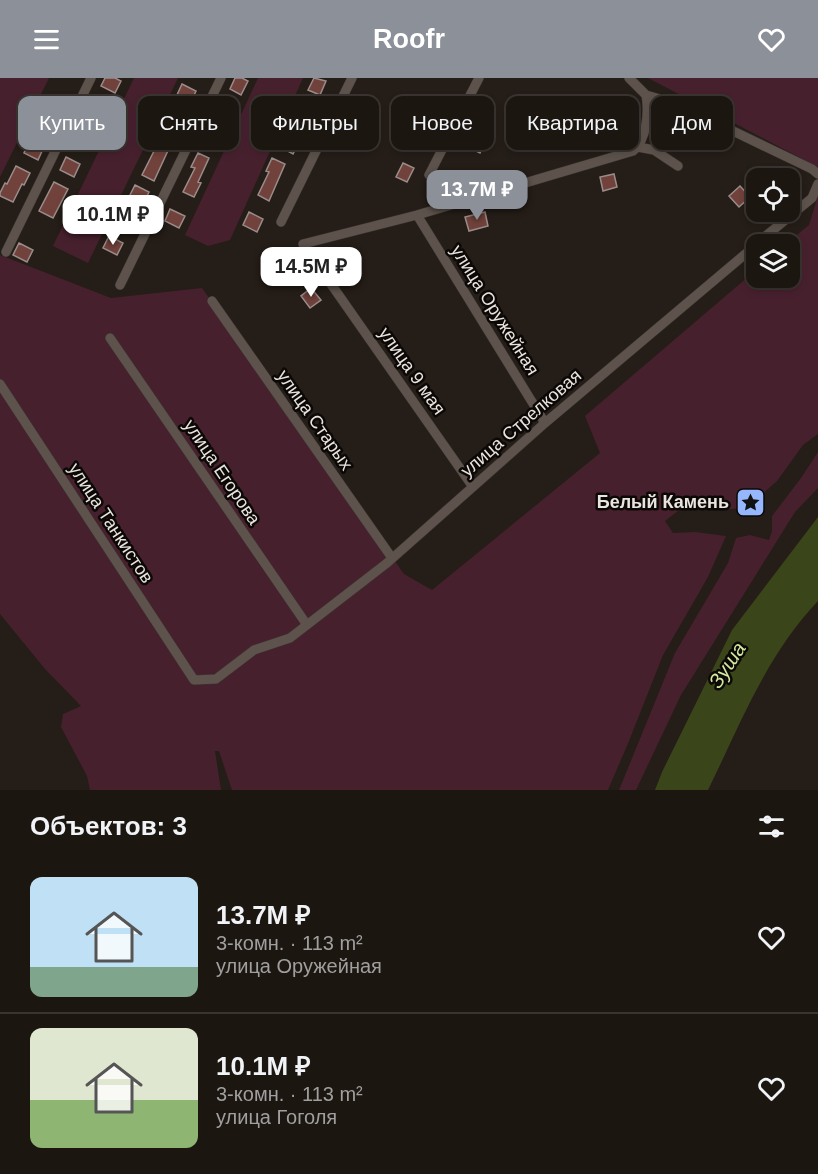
<!DOCTYPE html>
<html lang="ru">
<head>
<meta charset="utf-8">
<style>
	body { margin:0; font-family:Arial,sans-serif; background:#251f1a; color:#f1f3f6; height:100vh; display:flex; flex-direction:column; font-size:22px; white-space:nowrap }
	* { box-sizing:border-box; margin:0 }
	p { font-size:20px; color:#a09f9f }
	.icon { flex:none; width:33px; height:33px; fill:none; stroke:currentColor; stroke-width:2; stroke-linecap:round; stroke-linejoin:round }
	.map { position:relative; height:712px; overflow:hidden }
	.drawer { display:flex; flex-direction:column; background:#1c1611; flex:1 }
	.drawer>* { flex:none }
	.top-card { position:absolute; left:18px; top:18px; width:783px; height:54px; display:flex; gap:12px }
	.buttons { position:absolute; left:746px; top:90px; display:grid; gap:12px }
	.buttons a { display:grid; place-items:center; width:54px; height:54px; border-radius:12px; background:#1c1611; box-shadow:0 3px 9px #0003,0 0 0 2px #3a3531; font-size:30px }
	.price { position:absolute; translate:-50% -51px; padding:0 14px; border-radius:12px; background:#fff; color:#222; font-size:20px; line-height:39px; filter:drop-shadow(0 2px 3px #0008) }
	.price::after { content:''; position:absolute; left:50%; top:36px; width:18px; height:14px; margin-left:-9px; background:inherit; clip-path:polygon(0 0,100% 0,50% 100%) }
	.price.active { background:#8c9099; color:#fff }
	ul { padding:0; list-style:none }
	li { display:flex; align-items:center; gap:18px; height:150px; padding:0 30px }
	li+li { border-top:2px solid #3a3531 }
	li span { display:grid; place-items:center; flex:none; width:168px; height:120px; border-radius:12px; color:#555 }
	li>.icon { margin-inline-start:auto }
	span .icon { width:72px; height:72px; fill:#fffc; stroke-width:1 }
	li b { font-size:26px }
	h2 { display:flex; justify-content:space-between; align-items:center; height:72px; padding:0 30px; font-size:26px }
	.tag { padding:0 21px; border-radius:12px; background:#1c1611; box-shadow:0 3px 9px #0003,0 0 0 2px #3a3531; font-size:21px; line-height:54px }
	.tag.active { background:#8c9099; color:#fff }
	header { display:flex; justify-content:space-between; align-items:center; height:78px; padding:0 30px; background:#8c9099; color:#fff; font-size:27px; font-weight:700 }
	.map>svg:first-child { display:block }
	.green { fill:#47202e }
	.water { fill:#3a461a }
	.building { fill:#71423b; stroke:#9a8c8a; stroke-width:1.5 }
	.lines { fill:none; stroke-linecap:round; stroke-linejoin:round }
	.minor-casing { stroke:#3e3834; stroke-width:10 }
	.minor { stroke:#5d534c; stroke-width:9 }
	.labels { text-anchor:middle; dominant-baseline:central; stroke-width:5; stroke-linejoin:round; paint-order:stroke }
	.street-label { font-size:18px; fill:#eae4e0; stroke:#0b0806 }
	.poi-label { font-size:18px; font-weight:bold; fill:#eae4e0; stroke:#0b0806; text-anchor:end }
	.water-label { font-size:20px; font-style:italic; fill:#d2e9a0; stroke:#0b0806 }
</style>
</head>
<body>
<header><svg class="icon" aria-label="menu" viewBox="0 0 24 24"><path d="M4 6h16M4 12h16M4 18h16"/></svg>Roofr<svg class="icon" aria-label="heart" viewBox="0 0 24 24"><path d="M12 20l-8-8c-3-5 5-10 8-4 3-6 11-1 8 4z"/></svg></header>
<div class="map">
<svg width="818" height="712" viewBox="0 0 818 712">
	<rect width="100%" height="100%" fill="#251d17"/>
	<path class="green" d="M0,0H49L0,99Z
		M134,0H178L88,185L53,168Z
		M258,0H303L230,162L208,168L185,157Z
		M648,0H818V89Z
		M818,118V356L803,367L777,403L760,418V428L722,432L683,429L665,443L673,455L695,454L726,458L708,499L663,577L629,663L608,712H232L219,673H215L221,712H90L87,698L61,649L63,636L81,628L45,591L0,536V177L111,220L202,210L404,496L432,512L600,375L585,338L756,192V200H789V166H786L809,147Z
		M818,374V410L795,434L681,617L636,712H619L675,575L728,485L736,460L750,457L769,462L772,453V438L801,400Z"/>
	<path class="water" d="M818,439V523C767,576 740,647 708,712H655L662,694L732,552Z"/>
	<path class="building" d="M105,0H115L121,3L115,15L101,8Z
		M235,0H242L248,3L241,17L230,11Z
		M314,0L326,3L320,17L308,12Z
		M182,6L196,13L186,34L190,36L184,48L170,41L179,20L176,19Z
		M481,20L493,26L486,40L475,34Z
		M95,22L106,27L100,41L88,36Z
		M46,24L61,31L38,82L24,75Z
		M221,24L235,31L229,43L226,42L216,63L205,57Z
		M431,24L443,30L436,43L425,38Z
		M300,26L314,33L308,45L294,38Z
		M351,31L369,39L364,50L347,43Z
		M79,52L91,58L84,72L73,66Z
		M415,52L427,57L420,71L409,65Z
		M288,56L300,62L293,76L282,70Z
		M472,56L486,62L480,75L466,68Z
		M157,59L171,66L154,103L142,97L154,73L151,71Z
		M198,75L209,80L198,104L201,105L194,119L183,114L195,90L191,89Z
		M66,79L80,86L74,99L60,92Z
		M272,80L285,86L269,123L258,117L269,94L266,93Z
		M403,85L414,90L407,104L396,99Z
		M16,88L30,95L24,107L22,106L13,124L0,118V115L5,105L7,106Z
		M614,96L617,109L603,113L600,99Z
		M54,104L68,111L53,140L39,133Z
		M135,107L149,114L143,126L129,119Z
		M740,108L750,119L739,129L729,118Z
		M124,131L136,136L129,150L117,144Z
		M170,131L185,138L179,150L165,143Z
		M249,134L263,141L257,154L243,147Z
		M485,134L488,148L469,153L465,139Z
		M109,158L123,165L117,177L103,170Z
		M19,165L33,172L27,184L13,177Z
		M311,210L321,222L310,230L301,218Z"/>
	<g class="lines">
		<defs>
			<path id="minor" d="M629,0L646,17L677,26L812,91L818,96
				M638,69L654,72L678,88
				M429,97L479,0
				M417,137L545,345
				M281,144L352,0
				M756,166L812,120L818,106
				M6,174L91,0
				M120,207L221,0
				M212,223L392,480
				M110,260L307,547
				M0,306L194,602L216,601L254,572L290,560L387,485L545,345L756,167
				M473,409L303,166L417,137L633,73C647,62 649,33 646,17"/>
		</defs>
		<use href="#minor" class="minor-casing"/>
		<use href="#minor" class="minor"/>
	</g>
	<defs>
		<symbol id="sight-square" viewBox="-11 -11 22 22"><rect x="-9" y="-9" width="18" height="18" rx="4" fill="#96b6fd" stroke="#0b0806"/><path d="M0-6L1.8-2.2L6-1.7L2.9 1.2L3.7 5.4L0 3.3L-3.7 5.4L-2.9 1.2L-6-1.7L-1.8-2.2Z" fill="#111"/></symbol>
	</defs>
	<g fill-rule="evenodd">
		<use href="#sight-square" x="734" y="408" width="33" height="33"/>
	</g>
	<g class="labels">
		<g class="street-label">
			<text transform="translate(495 232) rotate(58)">улица Оружейная</text>
			<text transform="translate(412 293) rotate(55)">улица 9 мая</text>
			<text transform="translate(315 342) rotate(55)">улица Старых</text>
			<text transform="translate(521 345) rotate(-41)">улица Стрелковая</text>
			<text transform="translate(222 394) rotate(56)">улица Егорова</text>
			<text transform="translate(111 445) rotate(57)">улица Танкистов</text>
		</g>
		<g class="poi-label">
			<text x="729" y="424">Белый Камень</text>
		</g>
		<g class="water-label">
			<text transform="translate(727 587) rotate(-57)">Зуша</text>
		</g>
	</g>
</svg>
<div class="buttons">
<a><svg class="icon" aria-label="locate" viewBox="0 0 24 24"><circle cx="12" cy="12" r="6"/><path d="M12 2v4M12 18v4M2 12h4M18 12h4"/></svg></a>
<a><svg class="icon" aria-label="layers" viewBox="0 0 24 24"><path d="M12 4l9 5-9 5-9-5zM3 14l9 5 9-5"/></svg></a>
</div>
<b class="price active" style="left:477px;top:143px">13.7M ₽</b>
<b class="price" style="left:113px;top:168px">10.1M ₽</b>
<b class="price" style="left:311px;top:220px">14.5M ₽</b>
<div class="top-card">
<a class="tag active">Купить</a>
<a class="tag">Снять</a>
<a class="tag">Фильтры</a>
<a class="tag">Новое</a>
<a class="tag">Квартира</a>
<a class="tag">Дом</a>
</div>
</div>
<section class="drawer">
<h2>Объектов: 3<svg class="icon" aria-label="filters" viewBox="0 0 24 24"><path d="M4 7h16M4 17h16"/><circle cx="9" cy="7" r="2"/><circle cx="15" cy="17" r="2"/></svg></h2>
<ul>
<li><span style="background:linear-gradient(#bfe0f5 75%,#7fa58c 0)"><svg class="icon" aria-label="home" viewBox="0 0 24 24"><path d="M3 11l9-7 9 7M6 9v11h12V9"/></svg></span><div><b>13.7M ₽</b><p>3-комн. · 113 m²</p><p>улица Оружейная</p></div><svg class="icon" aria-label="heart" viewBox="0 0 24 24"><path d="M12 20l-8-8c-3-5 5-10 8-4 3-6 11-1 8 4z"/></svg></li>
<li><span style="background:linear-gradient(#dfe7d0 60%,#8fb573 0)"><svg class="icon" aria-label="home" viewBox="0 0 24 24"><path d="M3 11l9-7 9 7M6 9v11h12V9"/></svg></span><div><b>10.1M ₽</b><p>3-комн. · 113 m²</p><p>улица Гоголя</p></div><svg class="icon" aria-label="heart" viewBox="0 0 24 24"><path d="M12 20l-8-8c-3-5 5-10 8-4 3-6 11-1 8 4z"/></svg></li>
</ul>
</section>
</body>
</html>
